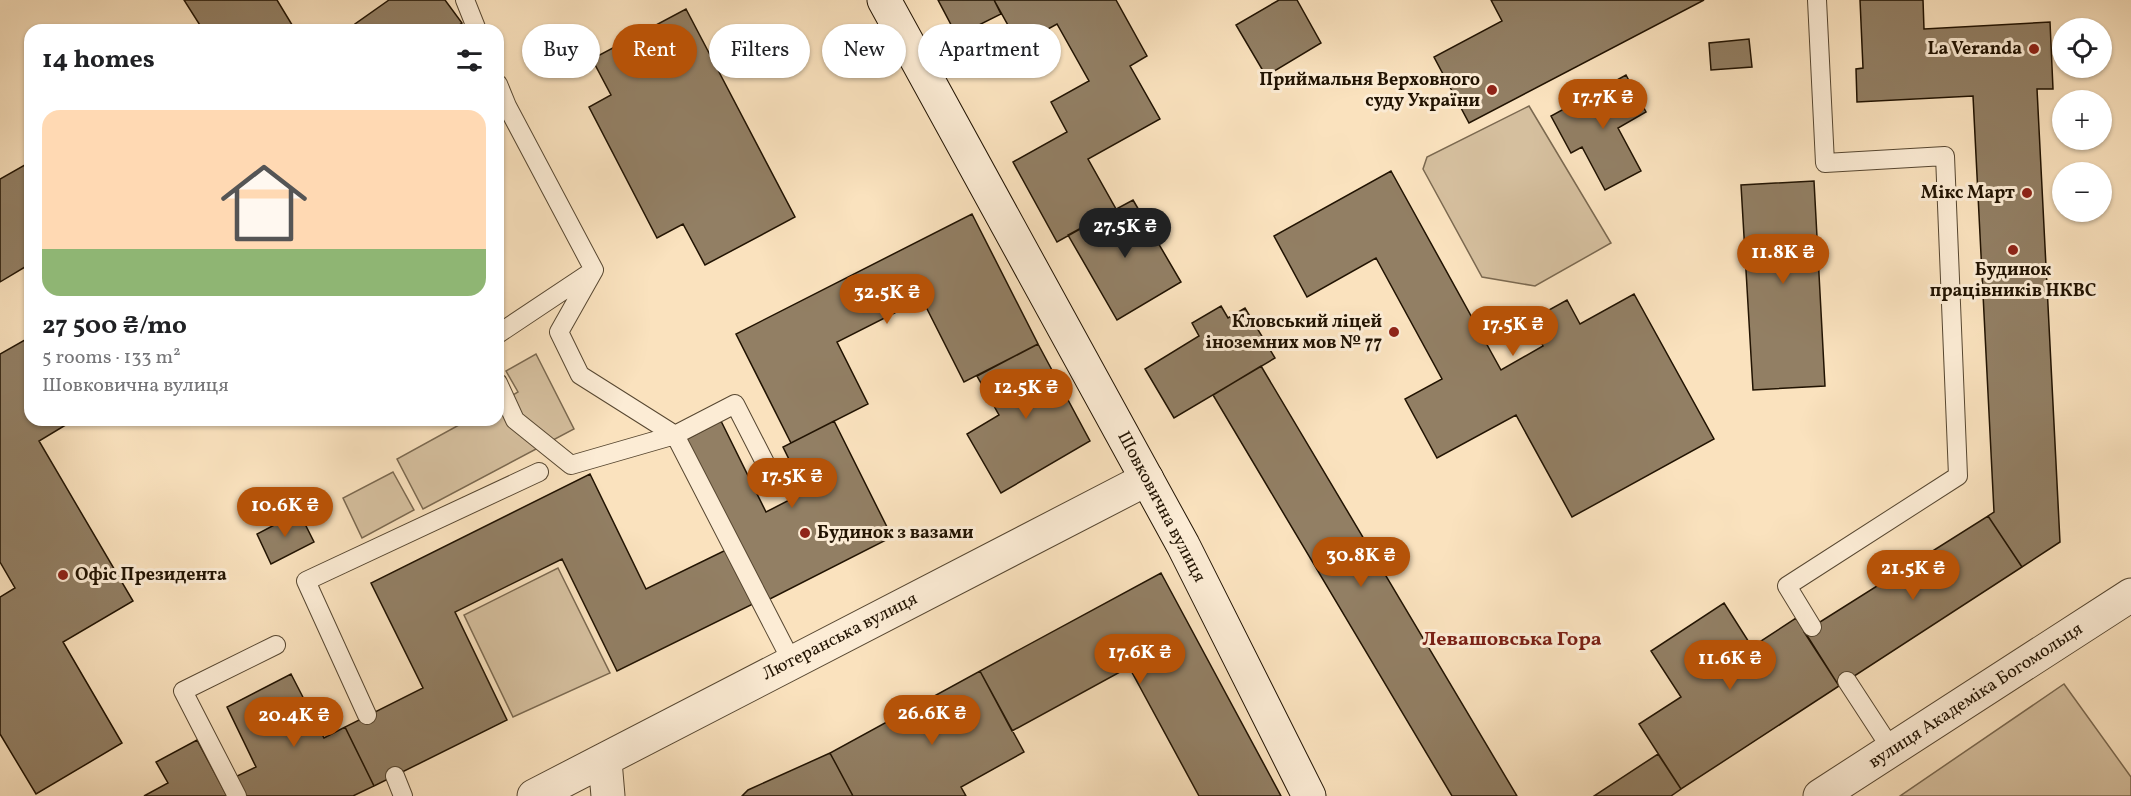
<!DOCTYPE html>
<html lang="en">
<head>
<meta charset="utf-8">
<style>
	body { margin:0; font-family:Vollkorn,serif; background:#f2f2f2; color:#202124; height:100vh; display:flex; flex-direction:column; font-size:22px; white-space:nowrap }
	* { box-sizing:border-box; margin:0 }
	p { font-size:20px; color:#757577 }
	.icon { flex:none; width:33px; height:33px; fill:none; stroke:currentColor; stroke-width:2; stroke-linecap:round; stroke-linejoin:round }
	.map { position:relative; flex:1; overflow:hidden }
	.side { position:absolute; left:24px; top:24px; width:480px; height:402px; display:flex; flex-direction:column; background:#fff; border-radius:18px; box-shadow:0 2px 4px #0004 }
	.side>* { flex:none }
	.top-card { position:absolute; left:522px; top:24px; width:570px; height:54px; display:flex; gap:12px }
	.tools { position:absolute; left:2052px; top:18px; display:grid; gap:12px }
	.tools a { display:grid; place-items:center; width:60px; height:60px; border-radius:50%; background:#fff; box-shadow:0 2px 4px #0004; font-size:30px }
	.price { position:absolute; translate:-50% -51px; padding:0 14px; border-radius:21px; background:#b45309; color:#fff; font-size:20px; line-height:39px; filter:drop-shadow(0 2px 3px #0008) }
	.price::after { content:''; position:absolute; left:50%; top:36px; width:18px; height:14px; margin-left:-9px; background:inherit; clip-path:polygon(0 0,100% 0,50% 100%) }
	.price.on { background:#222; color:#fff }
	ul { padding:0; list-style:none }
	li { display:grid; align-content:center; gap:12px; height:318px; padding:0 18px }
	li+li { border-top:2px solid #e0e0e0 }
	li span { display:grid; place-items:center; height:186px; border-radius:18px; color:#555 }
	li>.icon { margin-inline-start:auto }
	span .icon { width:108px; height:108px; fill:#fffc; stroke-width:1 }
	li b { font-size:26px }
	h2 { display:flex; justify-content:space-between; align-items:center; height:72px; padding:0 18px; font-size:26px }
	.chip { padding:0 21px; border-radius:27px; background:#fff; box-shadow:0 2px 4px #0004; font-size:21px; line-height:54px }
	.chip.on { background:#b45309; color:#fff }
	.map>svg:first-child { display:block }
	.green { fill:#d5bf9e; stroke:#7b6950; stroke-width:1.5 }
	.building { fill:#927f64; stroke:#211302; stroke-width:1.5 }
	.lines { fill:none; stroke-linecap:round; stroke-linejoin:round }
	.lane-casing { stroke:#574731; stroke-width:20 }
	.street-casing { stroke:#574731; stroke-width:35 }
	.secondary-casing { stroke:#211302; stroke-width:35 }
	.lane { stroke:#fcecd5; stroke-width:18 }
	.street { stroke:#fcecd5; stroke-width:33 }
	.secondary { stroke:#fcecd5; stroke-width:33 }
	.poi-dot { fill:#8f2418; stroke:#fcecd5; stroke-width:2 }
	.labels { text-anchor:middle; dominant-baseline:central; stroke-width:6; stroke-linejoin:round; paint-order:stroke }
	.poi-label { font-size:18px; font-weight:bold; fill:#211302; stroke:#fcecd5; text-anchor:end }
	.street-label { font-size:18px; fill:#211302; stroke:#fcecd5 }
	.neighbourhood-label { font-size:20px; font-weight:bold; fill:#7a1f14; stroke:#fcecd5 }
</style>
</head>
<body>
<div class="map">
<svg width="2131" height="796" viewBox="0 0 2131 796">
	<rect width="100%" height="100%" fill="#fae2be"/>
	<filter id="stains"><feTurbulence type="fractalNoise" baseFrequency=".00333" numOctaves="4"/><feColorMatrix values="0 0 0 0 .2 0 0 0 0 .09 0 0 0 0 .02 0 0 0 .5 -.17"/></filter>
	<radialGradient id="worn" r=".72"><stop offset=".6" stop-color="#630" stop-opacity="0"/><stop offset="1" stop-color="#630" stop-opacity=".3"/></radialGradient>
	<path class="green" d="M1529,106L1611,243L1535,286L1482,277L1423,169L1427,157Z
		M536,354L574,429L423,509L397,459L468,420H498V404L518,392L506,371Z
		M393,472L414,510L362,538L343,498Z
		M558,568L610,673L513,717L464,615Z
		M2064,684L2131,777V796H1900Z"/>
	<path class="building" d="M184,0H277L294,28L203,30Z
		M389,0H445L462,23L452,30H359L355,24Z
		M938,0H994L1001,14L957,36Z
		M994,0H1116L1147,56L1130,66L1160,119L1088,159L1116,209L1057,242L1013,162L1067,132L1051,102L1089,81L1057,24L1019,45Z
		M1279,0H1297L1321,43L1266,76L1236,25Z
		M1491,0H1704L1469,123L1434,57L1502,21Z
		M1860,0H1923L1924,29L2050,22L2053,89H2037L2060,542L2022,567L1988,516L1994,512L1973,96L1857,102L1856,69L1863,68Z
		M686,9L795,217L705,265L683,224L657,238L589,107L611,95L592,59Z
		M1749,39L1752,67L1711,70L1709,43Z
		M1626,75L1646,112L1618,128L1641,171L1605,190L1582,147L1571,153L1551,116Z
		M30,162V264L0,282V179Z
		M1391,171L1501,370L1543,346L1529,321L1567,300L1580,324L1634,294L1714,439L1572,517L1516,415L1437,458L1405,399L1442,379L1376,258L1307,297L1274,236Z
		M1814,181L1825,386L1753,390L1741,185Z
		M1133,200L1181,282L1117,320L1068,235Z
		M972,214L1038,344L964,382L922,299L837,342L868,404L791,443L736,334Z
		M1221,306L1228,318L1245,308L1275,358L1174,418L1145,369L1199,336L1192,323Z
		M30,337V420H74L39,441L133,601L63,642L122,743L36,794L0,734V597L15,588L0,562V354Z
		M1038,344L1090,441L1001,493L967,434L999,415L977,376Z
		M1261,366L1517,796H1452L1213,395Z
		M721,421L766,512L805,492L783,447L834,421L892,537L764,602L683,441Z
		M590,474L646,589L730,548L757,602L617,671L562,559L455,612L507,720L374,786L345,727L423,688L371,583Z
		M299,512L314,542L271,564L257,534Z
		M1988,516L2022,567L1839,686L1804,632Z
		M1161,573L1281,796H1199L1129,667L1012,731L980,671Z
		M1724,603L1752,647L1796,618L1839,686L1681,789L1639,724L1681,697L1651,651Z
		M980,671L1024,752L961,787L966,796H853L830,753Z
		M291,674L324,738L345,727L374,786L353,796H244L235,777L256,767L227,707Z
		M197,740L227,796H144L168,783L156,762Z
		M830,753L853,796H742L748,790Z
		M1658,754L1681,789L1671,796H1594Z"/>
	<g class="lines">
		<defs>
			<path id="lane" d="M465,0L477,30
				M498,84L507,106L594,270L559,332L580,375L675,435
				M498,334L591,272
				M498,383L515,420L571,465L675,435
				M777,486L735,404L675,435L792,662
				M1812,627L1787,586L1958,476L1945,156L1825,163L1817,0
				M1847,681L1892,750
				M367,715L306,581L539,472
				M395,776L403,796
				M237,796L183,691L276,645"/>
			<path id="street" d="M605,761L608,796
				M534,796L1147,479
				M1820,796L2131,595"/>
			<path id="secondary" d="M884,0L1183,545L1309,796"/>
		</defs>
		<use href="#lane" class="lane-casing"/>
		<use href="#street" class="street-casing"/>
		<use href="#secondary" class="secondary-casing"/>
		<use href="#lane" class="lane"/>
		<use href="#street" class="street"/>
		<use href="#secondary" class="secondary"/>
	</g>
	<g class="poi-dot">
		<circle cx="2034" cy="49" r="6"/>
		<circle cx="1492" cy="90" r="6"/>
		<circle cx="2027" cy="193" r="6"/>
		<circle cx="2013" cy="250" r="6"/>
		<circle cx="1394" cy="332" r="6"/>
		<circle cx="805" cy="533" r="6"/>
		<circle cx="63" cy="575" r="6"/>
	</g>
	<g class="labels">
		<g class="poi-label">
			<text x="2022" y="49">La Veranda</text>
			<text x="1480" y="80">Приймальня Верховного<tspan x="1480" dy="21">суду України</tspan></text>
			<text x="2015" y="193">Мікс Март</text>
			<text x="2013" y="270" text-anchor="middle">Будинок<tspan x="2013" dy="21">працівників НКВС</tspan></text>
			<text x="1382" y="322">Кловський ліцей<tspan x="1382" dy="21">іноземних мов № 77</tspan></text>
			<text x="817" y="533" text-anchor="start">Будинок з вазами</text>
			<text x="75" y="575" text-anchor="start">Офіс Президента</text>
		</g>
		<g class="street-label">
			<text transform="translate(1161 507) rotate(62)">Шовковична вулиця</text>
			<text transform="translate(840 637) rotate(-27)">Лютеранська вулиця</text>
			<text transform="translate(1976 696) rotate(-33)">вулиця Академіка Богомольця</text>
		</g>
		<g class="neighbourhood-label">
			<text x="1512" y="640">Левашовська Гора</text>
		</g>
	</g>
	<rect width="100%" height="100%" filter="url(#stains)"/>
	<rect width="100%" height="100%" fill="url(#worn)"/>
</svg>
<div class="tools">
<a><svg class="icon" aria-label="locate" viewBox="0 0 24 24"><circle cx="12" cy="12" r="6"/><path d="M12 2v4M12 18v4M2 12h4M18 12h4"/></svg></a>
<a>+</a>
<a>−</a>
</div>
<b class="price" style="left:1603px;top:130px">17.7K ₴</b>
<b class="price on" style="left:1125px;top:259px">27.5K ₴</b>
<b class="price" style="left:1783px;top:285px">11.8K ₴</b>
<b class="price" style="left:887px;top:325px">32.5K ₴</b>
<b class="price" style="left:1513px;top:357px">17.5K ₴</b>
<b class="price" style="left:1026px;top:420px">12.5K ₴</b>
<b class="price" style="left:792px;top:509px">17.5K ₴</b>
<b class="price" style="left:285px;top:538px">10.6K ₴</b>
<b class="price" style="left:1361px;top:588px">30.8K ₴</b>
<b class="price" style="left:1913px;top:601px">21.5K ₴</b>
<b class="price" style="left:1140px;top:685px">17.6K ₴</b>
<b class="price" style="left:1730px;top:691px">11.6K ₴</b>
<b class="price" style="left:932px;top:746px">26.6K ₴</b>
<b class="price" style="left:294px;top:748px">20.4K ₴</b>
<div class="top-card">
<a class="chip">Buy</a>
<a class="chip on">Rent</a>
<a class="chip">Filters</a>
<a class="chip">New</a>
<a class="chip">Apartment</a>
</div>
<section class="side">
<h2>14 homes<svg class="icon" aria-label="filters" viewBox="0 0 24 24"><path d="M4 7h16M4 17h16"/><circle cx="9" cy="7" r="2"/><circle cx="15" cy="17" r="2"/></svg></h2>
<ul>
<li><span style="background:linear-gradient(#ffd9b3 75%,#8fb573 0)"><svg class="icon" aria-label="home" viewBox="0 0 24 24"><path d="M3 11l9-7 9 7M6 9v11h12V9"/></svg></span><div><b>27 500 ₴/mo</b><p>5 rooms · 133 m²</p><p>Шовковична вулиця</p></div></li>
</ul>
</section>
</div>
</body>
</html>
